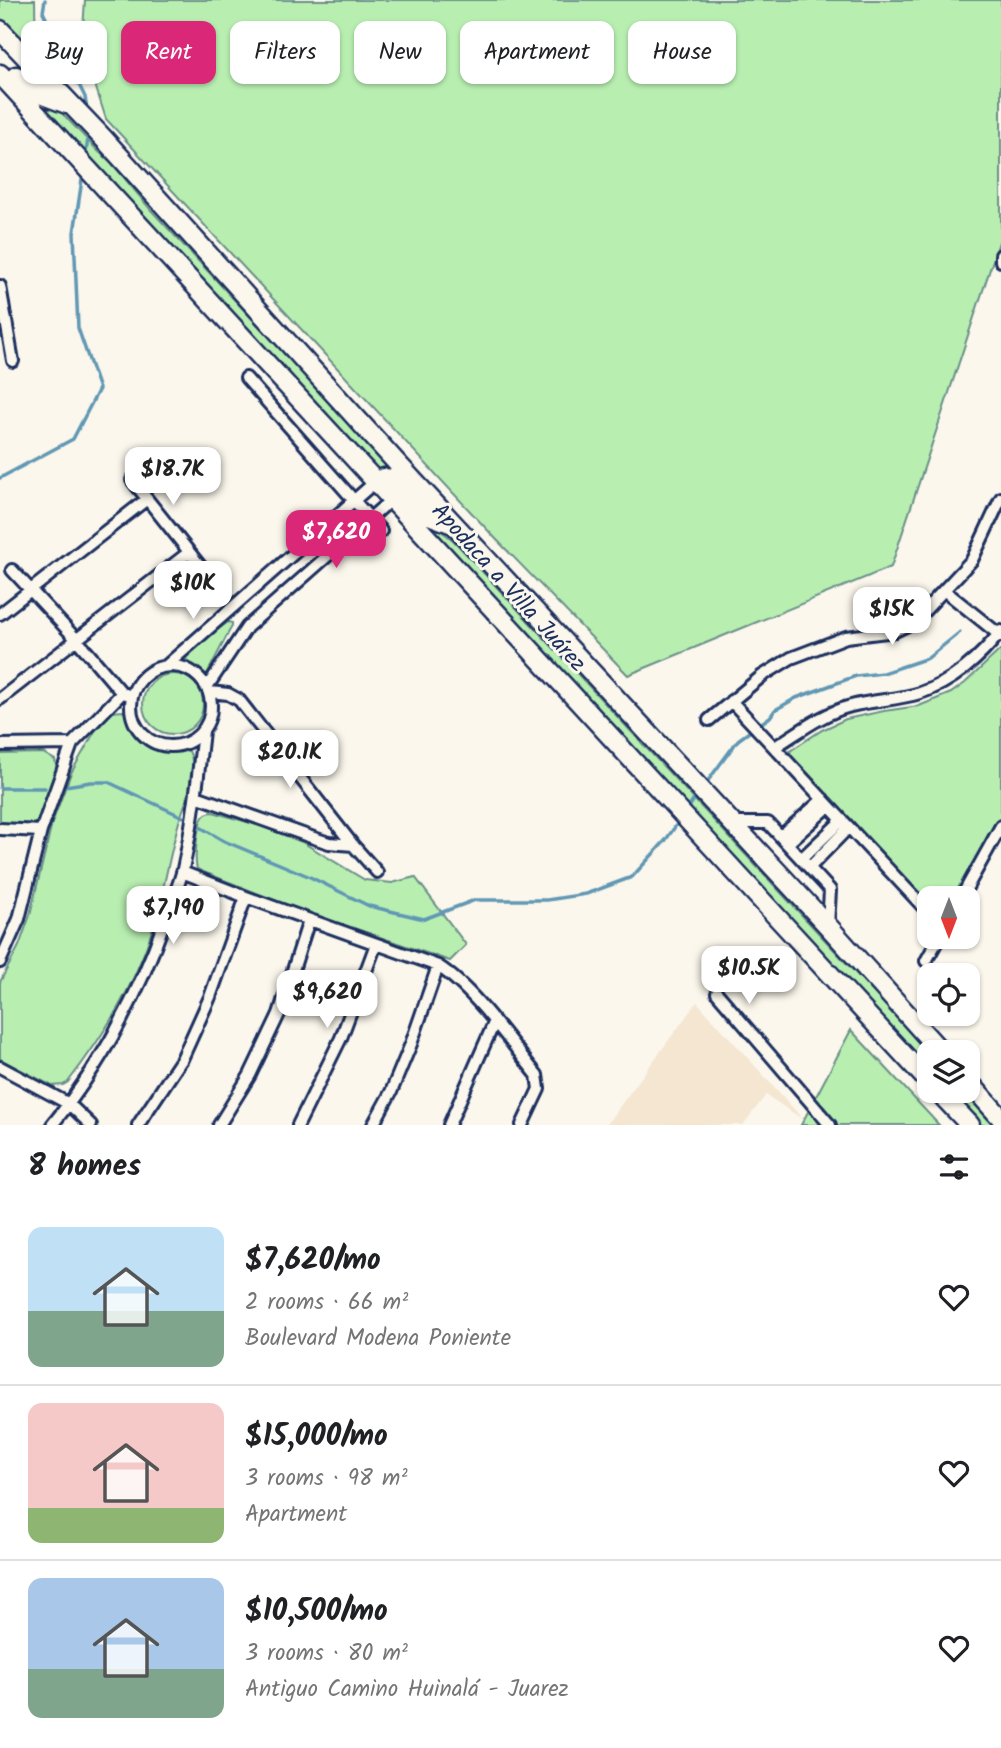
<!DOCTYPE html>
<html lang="en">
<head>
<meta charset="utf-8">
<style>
	body { margin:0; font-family:Kalam,sans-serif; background:#f6f6f6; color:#202124; height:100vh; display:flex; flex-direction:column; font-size:26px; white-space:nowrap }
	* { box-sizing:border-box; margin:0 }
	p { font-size:23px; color:#757577 }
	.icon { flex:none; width:38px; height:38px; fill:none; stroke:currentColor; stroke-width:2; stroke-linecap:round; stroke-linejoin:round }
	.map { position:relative; height:1125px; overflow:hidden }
	.side { display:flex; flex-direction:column; background:#fff; flex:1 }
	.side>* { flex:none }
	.banner { position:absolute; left:21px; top:21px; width:959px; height:63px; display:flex; gap:14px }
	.needle { width:46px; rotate:180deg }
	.controls { position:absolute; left:917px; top:886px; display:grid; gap:14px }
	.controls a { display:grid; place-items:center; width:63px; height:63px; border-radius:14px; background:#fff; box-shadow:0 2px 5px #0004; font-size:35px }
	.price { position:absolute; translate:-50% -60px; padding:0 16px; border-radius:14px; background:#fff; color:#222; font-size:23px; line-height:46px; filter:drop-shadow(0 2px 4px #0008) }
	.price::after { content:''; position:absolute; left:50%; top:42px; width:21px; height:16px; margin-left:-10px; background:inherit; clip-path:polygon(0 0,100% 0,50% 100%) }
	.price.selected { background:#db2777; color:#fff }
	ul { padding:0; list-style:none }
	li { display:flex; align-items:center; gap:21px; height:175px; padding:0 28px }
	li+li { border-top:2px solid #e0e0e0 }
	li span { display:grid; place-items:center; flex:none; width:196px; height:140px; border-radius:14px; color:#555 }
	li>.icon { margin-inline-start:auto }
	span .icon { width:84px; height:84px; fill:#fffc; stroke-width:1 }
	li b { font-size:30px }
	h2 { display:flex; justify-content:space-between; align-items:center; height:84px; padding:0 28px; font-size:30px }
	.tag { padding:0 24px; border-radius:14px; background:#fff; box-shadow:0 2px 5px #0004; font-size:24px; line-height:63px }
	.tag.selected { background:#db2777; color:#fff }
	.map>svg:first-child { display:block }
	.built { fill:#f4e6d1 }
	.green { fill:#b8efb1; stroke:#6a8f88; stroke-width:2 }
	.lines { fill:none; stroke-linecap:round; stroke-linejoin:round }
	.stream { stroke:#6197b4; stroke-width:3.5 }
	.minor-casing { stroke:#1b2f5e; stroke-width:16 }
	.primary-casing { stroke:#1b2f5e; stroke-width:23 }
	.minor { stroke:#fbf7ec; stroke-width:10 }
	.primary { stroke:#fbf7ec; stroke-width:18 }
	.labels { text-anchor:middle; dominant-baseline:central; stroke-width:6; stroke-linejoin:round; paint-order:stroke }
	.street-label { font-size:23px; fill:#1b2f5e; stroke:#fbf7ec }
</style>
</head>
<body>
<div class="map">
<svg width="1001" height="1125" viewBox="0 0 1001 1125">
	<rect width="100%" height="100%" fill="#fbf7ec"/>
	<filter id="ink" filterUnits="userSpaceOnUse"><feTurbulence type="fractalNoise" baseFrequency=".0143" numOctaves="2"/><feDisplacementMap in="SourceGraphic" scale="14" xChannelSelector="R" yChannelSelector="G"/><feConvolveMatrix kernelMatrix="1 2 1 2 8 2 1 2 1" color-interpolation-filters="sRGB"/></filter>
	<g filter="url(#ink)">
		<path class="built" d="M697,1002L804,1120L766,1095L743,1125H606Z"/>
		<path class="green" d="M0,0H35L36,65L0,22Z
			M85,0H1001V236L891,567L628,675L495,538L106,119L82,44Z
			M12,78L57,108L99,152L111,162L151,210L422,502L375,474Z
			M431,530H440L453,540L929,1052V1075Z
			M228,622L232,623V626L207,674C196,673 185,666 186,654Z
			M999,651H1001V820L958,898H929V908L793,760L790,751L822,730L846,719L884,711L919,706L951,693L965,683Z
			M143 704a30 30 0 1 1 60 0a30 30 0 1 1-60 0Z
			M123,711L141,738L153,746L185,749L189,751C201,776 183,804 177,829C166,870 160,913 144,953C126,1000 99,1042 68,1082L63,1085L52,1086L0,1059V982L19,946L30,915L52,823L71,773L95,731L112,712Z
			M43,753L55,760L57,770L38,822L31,827L0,825V754Z
			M213,812L261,826L302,842L365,880L392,883L415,877L466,945L450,961L295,908L201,871L197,869C194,859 197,825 203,817C206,813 208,813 213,812Z
			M851,1030L939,1125H801Z
			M943,1090H964L996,1125H976Z"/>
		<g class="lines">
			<path class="stream" d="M45,0L43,12L85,97L87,110
				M85,159L89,132
				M0,478L73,439L99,389L78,328L74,233L83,173
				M707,782L738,740L770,717L775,710L796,698L856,676L883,673L928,658L960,632
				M65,786L91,782H108L183,817
				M0,788H45
				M689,807L695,798
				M200,827L224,841L308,876L369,906L424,919L475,900H547L586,894L632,877L665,841L677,824"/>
			<defs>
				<path id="minor" d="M1001,255V261
					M0,286L13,361
					M246,378L381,531
					M132,480L213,582
					M12,570L77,640L122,693L126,694
					M945,591L1001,636
					M0,614L147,499
					M166,666L376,481
					M131 706a40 40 0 1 1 80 0a40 40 0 1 1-80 0Z
					M207,687L247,627L393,498
					M210,692L228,694L239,700L353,845L377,872
					M0,699L188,553
					M731,701L929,913
					M709,720L762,676L791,658L846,637L895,631L914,622L972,560L1001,498
					M0,745L72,744
					M775,747C799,732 823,713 851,706C873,700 898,700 920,693C952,683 981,657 1001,631
					M196,796L311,837L329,843L353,845
					M732,823H768L830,890L828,926
					M0,829L41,831
					M781,836L823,799
					M788,843L829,806
					M802,858L842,820
					M810,867L849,827
					M182,872L246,897L438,966C474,989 510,1042 537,1075L539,1089L522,1125
					M961,898L1001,826
					M926,961L940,936
					M0,962L19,919L41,831L72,744L122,693
					M717,993L830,1125
					M0,1067L69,1104L91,1125
					M52,1125C102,1064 139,994 165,920C171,903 179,886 183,869C193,823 198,777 203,731
					M138,1125L182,1059L210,997L246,897
					M219,1125L250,1075L279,1014L309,920
					M298,1125L341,1038L376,944
					M373,1125L391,1092L411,1044L438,966
					M449,1125L494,1023"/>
				<path id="primary" d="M0,30L104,139L396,462L828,926L941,1052
					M0,74L929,1082
					M16,76L35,92L67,104
					M376,481L384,478L391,479L424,513L453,524
					M968,1081L1001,1118
					M937,1090L970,1125"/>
			</defs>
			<use href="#minor" class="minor-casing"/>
			<use href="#primary" class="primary-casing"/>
			<use href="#minor" class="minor"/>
			<use href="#primary" class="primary"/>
		</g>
	</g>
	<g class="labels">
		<g class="street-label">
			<text transform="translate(508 588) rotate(48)">Apodaca a Villa Juárez</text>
		</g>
	</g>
</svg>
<div class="controls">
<a><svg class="needle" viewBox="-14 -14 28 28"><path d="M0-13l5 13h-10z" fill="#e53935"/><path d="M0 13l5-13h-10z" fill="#757577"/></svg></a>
<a><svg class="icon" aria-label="locate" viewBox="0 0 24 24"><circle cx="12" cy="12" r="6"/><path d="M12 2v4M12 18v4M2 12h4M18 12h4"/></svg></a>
<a><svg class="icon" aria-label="layers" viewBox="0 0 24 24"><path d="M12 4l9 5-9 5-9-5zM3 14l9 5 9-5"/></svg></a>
</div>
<b class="price" style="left:173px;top:507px">$18.7K</b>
<b class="price selected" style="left:336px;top:570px">$7,620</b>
<b class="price" style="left:193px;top:621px">$10K</b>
<b class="price" style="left:892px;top:647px">$15K</b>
<b class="price" style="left:290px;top:790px">$20.1K</b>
<b class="price" style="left:173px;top:946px">$7,190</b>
<b class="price" style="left:749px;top:1006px">$10.5K</b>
<b class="price" style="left:327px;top:1030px">$9,620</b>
<div class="banner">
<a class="tag">Buy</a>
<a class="tag selected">Rent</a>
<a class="tag">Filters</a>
<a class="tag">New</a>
<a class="tag">Apartment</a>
<a class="tag">House</a>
</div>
</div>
<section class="side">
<h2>8 homes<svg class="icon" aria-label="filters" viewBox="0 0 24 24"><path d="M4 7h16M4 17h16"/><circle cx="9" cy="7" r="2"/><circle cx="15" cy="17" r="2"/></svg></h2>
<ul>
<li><span style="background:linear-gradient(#bfe0f5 60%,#7fa58c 0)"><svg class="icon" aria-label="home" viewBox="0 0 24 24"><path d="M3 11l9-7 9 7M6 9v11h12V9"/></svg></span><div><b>$7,620/mo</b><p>2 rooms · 66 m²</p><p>Boulevard Modena Poniente</p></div><svg class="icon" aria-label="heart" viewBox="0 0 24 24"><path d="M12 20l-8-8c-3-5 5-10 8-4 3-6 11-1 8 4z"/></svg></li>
<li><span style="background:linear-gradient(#f6c9c9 75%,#8fb573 0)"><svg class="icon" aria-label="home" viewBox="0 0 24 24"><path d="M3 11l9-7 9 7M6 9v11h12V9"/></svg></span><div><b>$15,000/mo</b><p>3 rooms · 98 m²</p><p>Apartment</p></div><svg class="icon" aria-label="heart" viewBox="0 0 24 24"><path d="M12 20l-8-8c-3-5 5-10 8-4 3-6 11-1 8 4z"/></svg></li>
<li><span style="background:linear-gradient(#a9c7e8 65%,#7fa58c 0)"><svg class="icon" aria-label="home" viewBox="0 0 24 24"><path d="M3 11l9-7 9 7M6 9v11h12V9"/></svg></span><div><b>$10,500/mo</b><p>3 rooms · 80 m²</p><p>Antiguo Camino Huinalá - Juarez</p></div><svg class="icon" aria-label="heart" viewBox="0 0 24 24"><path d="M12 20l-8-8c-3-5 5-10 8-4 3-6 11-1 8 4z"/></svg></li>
</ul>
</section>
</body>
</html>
